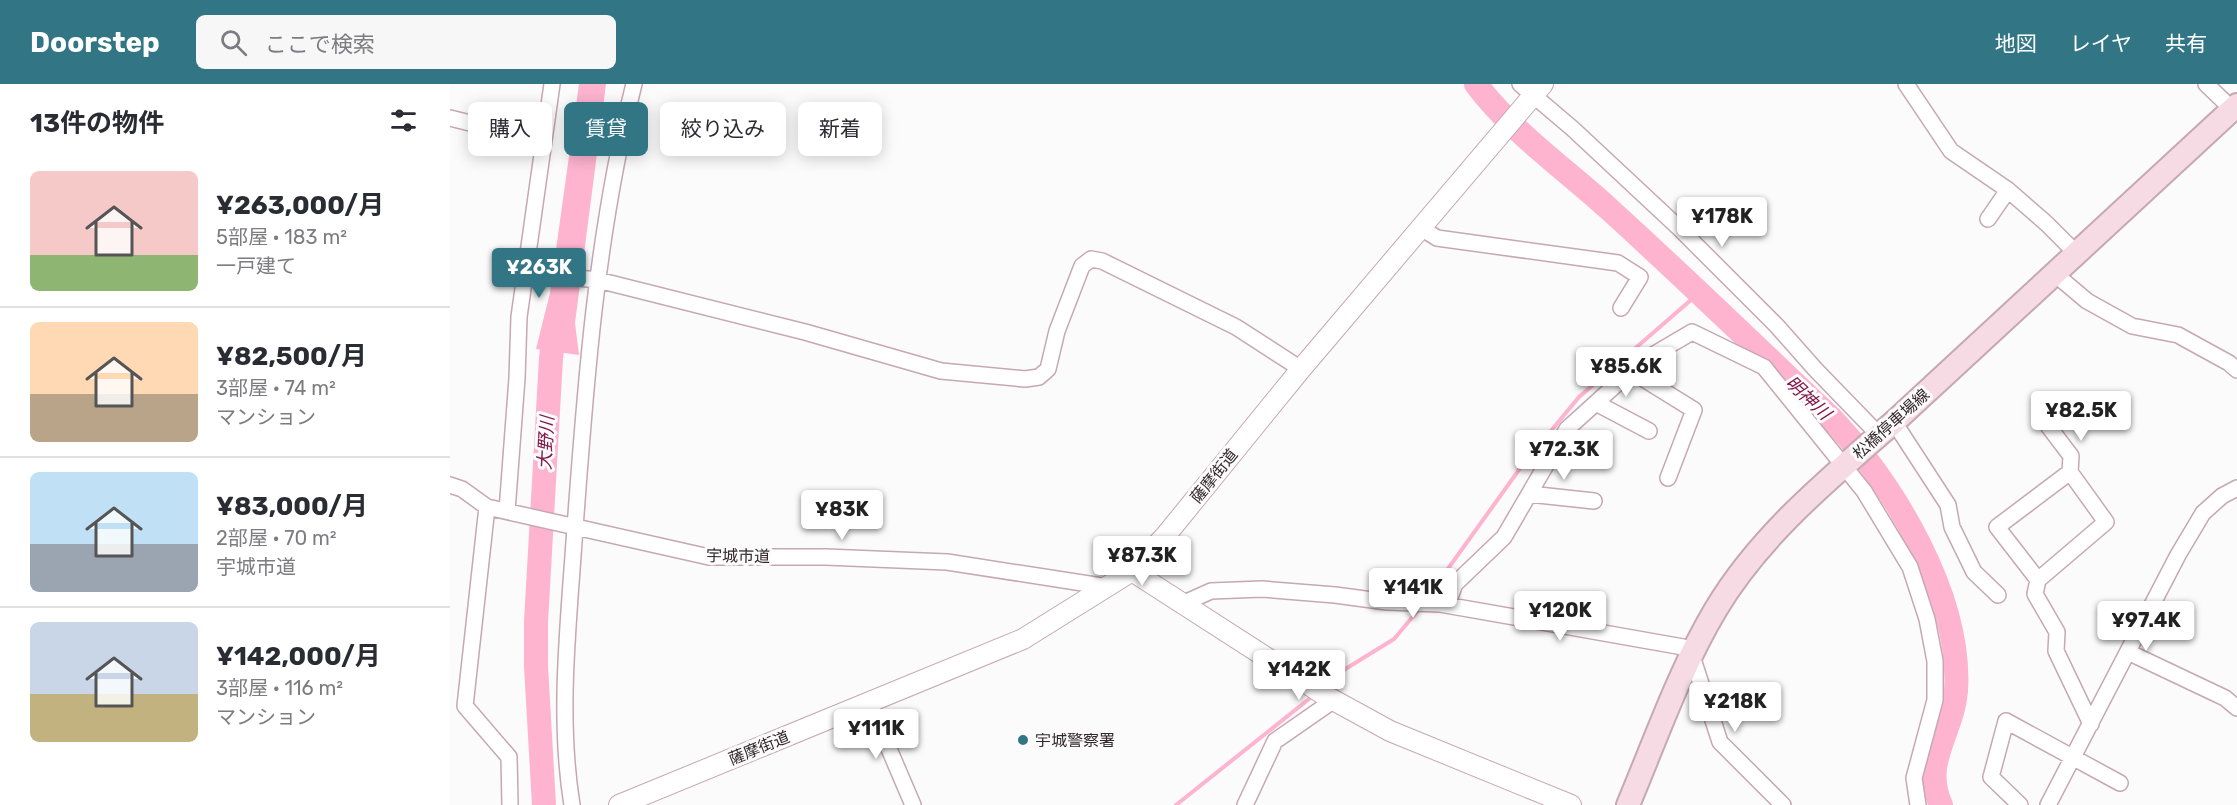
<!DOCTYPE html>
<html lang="ja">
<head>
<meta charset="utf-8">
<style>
	body { margin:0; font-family:Rubik,"Noto Sans JP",sans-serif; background:#f7f7f7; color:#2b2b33; height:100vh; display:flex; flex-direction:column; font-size:22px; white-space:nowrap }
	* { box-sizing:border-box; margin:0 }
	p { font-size:20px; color:#7c7c81 }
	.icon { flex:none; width:33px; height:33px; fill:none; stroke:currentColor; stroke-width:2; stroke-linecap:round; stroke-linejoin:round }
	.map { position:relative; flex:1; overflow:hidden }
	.sheet { display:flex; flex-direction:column; background:#fff; width:450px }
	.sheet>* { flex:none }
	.banner { position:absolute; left:18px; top:18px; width:570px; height:54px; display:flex; gap:12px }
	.price { position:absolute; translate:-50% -51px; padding:0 14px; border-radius:6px; background:#fff; color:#222; font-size:20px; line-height:39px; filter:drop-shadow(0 2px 3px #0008) }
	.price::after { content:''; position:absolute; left:50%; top:36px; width:18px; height:14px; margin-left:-9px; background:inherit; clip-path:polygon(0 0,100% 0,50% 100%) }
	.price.current { background:#327685; color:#fff }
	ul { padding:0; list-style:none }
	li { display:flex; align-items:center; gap:18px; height:150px; padding:0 30px }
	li+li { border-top:2px solid #e1e1e2 }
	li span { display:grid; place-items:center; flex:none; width:168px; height:120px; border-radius:9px; color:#555 }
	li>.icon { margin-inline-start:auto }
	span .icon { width:72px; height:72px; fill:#fffc; stroke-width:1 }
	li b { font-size:26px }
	h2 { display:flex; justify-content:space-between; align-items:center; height:72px; padding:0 30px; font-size:26px }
	.pill { padding:0 21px; border-radius:9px; background:#fff; box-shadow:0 3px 15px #0003; font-size:21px; line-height:54px }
	.pill.current { background:#327685; color:#fff }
	header { display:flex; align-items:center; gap:36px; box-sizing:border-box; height:84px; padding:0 30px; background:#327685; color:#fff }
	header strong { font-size:28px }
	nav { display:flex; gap:33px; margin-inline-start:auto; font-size:21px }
	.search { width:420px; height:54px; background:#f7f7f7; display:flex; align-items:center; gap:15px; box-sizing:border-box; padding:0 21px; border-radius:9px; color:#7c7c81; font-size:22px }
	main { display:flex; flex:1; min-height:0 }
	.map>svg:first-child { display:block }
	.water { fill:#feb3ce }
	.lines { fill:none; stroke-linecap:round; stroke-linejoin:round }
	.stream { stroke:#feb3ce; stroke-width:4 }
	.river { stroke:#feb3ce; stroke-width:24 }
	.minor-casing { stroke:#c6a8b2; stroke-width:18 }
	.tertiary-casing { stroke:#c6a8b2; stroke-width:22 }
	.secondary-casing { stroke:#c6a8b2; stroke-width:26 }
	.minor { stroke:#fff; stroke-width:15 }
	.tertiary { stroke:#fff; stroke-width:20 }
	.secondary { stroke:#f6dbe5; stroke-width:22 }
	.poi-dot { fill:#327685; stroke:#fbfbfb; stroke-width:2 }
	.labels { text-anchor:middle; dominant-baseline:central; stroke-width:6; stroke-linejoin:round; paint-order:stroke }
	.street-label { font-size:16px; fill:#33272b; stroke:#fbfbfb }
	.poi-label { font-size:16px; fill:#33272b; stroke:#fbfbfb; text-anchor:start }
	.water-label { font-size:18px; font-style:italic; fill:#81194c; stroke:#fbfbfb }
</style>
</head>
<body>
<header>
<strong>Doorstep</strong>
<div class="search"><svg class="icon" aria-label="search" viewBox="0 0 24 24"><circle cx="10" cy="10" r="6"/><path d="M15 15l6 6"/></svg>ここで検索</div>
<nav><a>地図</a><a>レイヤ</a><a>共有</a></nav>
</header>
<main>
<section class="sheet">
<h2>13件の物件<svg class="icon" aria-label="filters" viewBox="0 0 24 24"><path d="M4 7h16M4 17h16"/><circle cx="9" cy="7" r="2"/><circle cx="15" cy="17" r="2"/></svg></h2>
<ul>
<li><span style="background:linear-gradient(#f6c9c9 70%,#8fb573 0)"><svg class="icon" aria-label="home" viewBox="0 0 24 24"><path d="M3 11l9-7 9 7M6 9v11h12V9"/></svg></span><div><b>¥263,000/月</b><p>5部屋 · 183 m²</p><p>一戸建て</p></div></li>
<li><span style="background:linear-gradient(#ffd9b3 60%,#b9a48a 0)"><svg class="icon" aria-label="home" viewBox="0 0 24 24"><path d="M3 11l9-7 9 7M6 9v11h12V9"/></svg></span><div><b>¥82,500/月</b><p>3部屋 · 74 m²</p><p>マンション</p></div></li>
<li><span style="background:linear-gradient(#bfe0f5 60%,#9aa5b1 0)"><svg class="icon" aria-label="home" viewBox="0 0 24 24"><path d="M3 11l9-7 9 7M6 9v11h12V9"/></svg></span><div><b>¥83,000/月</b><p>2部屋 · 70 m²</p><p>宇城市道</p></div></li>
<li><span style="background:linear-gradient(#c9d6e8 60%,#c2b280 0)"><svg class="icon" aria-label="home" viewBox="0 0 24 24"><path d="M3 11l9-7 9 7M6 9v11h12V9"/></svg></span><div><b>¥142,000/月</b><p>3部屋 · 116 m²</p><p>マンション</p></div></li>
</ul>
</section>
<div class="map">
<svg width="1787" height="721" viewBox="0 0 1787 721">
	<rect width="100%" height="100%" fill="#fbfbfb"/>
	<path class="water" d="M129,0H156L125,239L129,271L86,265L100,209Z
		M1017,0H1036L1053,22L1041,33Z"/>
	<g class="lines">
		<path class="stream" d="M977,514L1071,383L1129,313L1249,209
			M874,603L897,584L944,555L971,523
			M726,721L864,611"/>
		<path class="river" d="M1026,0C1062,48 1114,84 1159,125C1234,193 1307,264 1381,334C1443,400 1512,512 1506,607C1503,648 1471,679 1491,721
			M94,721L86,582V538L101,274L106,235"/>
		<defs>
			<path id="minor" d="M1070,0L1123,45L1229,144L1327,242L1365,285L1429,351
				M1456,0L1501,67L1558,106L1597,140L1627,170
				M1756,0L1782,25
				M0,34L24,40L95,50
				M1538,135L1558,106
				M971,144L987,154L1168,179L1190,193L1171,224
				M76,189L148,196L355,248L491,287L575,295L589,293L598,285L607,247L632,182L641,175L652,177L786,243L851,285
				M1605,190L1637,217L1682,242L1728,251L1779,279L1787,286
				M1181,287L1244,326L1218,394
				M1146,319L1199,347
				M1444,338L1498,421L1502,443L1524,488L1548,511
				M1599,343L1621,372L1620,388
				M0,401L12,405L37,423L259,473H376L497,478L658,503
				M1079,410L1144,417
				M37,423L15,622L59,673L60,721
				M57,427L67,294L69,233L102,0
				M1588,496L1547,443L1620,388L1656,438L1588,496L1585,510L1607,548L1606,567L1641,640
				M732,520L761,507L812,505L885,511L937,518L990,520L1233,563L1242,572L1270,658L1333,721
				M997,521L1005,500L1054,453L1117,345L1191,278L1242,248L1314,283L1414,407L1460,483L1477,535L1485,577V616L1464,694L1468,721
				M1678,568L1775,614L1787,624
				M419,618L463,721
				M122,721C108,635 118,545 124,458C135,304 146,150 184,0
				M795,721L825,657L884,616
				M1570,721L1541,693L1556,637L1670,699
				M1598,721L1728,471L1753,429L1772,412L1787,404"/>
			<path id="tertiary" d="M682,487L876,612L940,647L1121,721
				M169,721L573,555L682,487L716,451L851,285L1093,0"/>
			<path id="secondary" d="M1178,721C1205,657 1230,585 1266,525C1310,451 1380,394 1444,338L1787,21"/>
		</defs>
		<use href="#minor" class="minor-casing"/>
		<use href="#tertiary" class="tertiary-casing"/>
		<use href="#secondary" class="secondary-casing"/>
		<use href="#minor" class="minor"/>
		<use href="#tertiary" class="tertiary"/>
		<use href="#secondary" class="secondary"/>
	</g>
	<circle class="poi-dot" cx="573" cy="656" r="6"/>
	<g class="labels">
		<g class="street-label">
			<text transform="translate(1441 340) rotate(-42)">松橋停車場線</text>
			<text transform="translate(764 392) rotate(-51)">薩摩街道</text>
			<text transform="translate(288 472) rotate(1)">宇城市道</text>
			<text transform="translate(309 664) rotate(-22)">薩摩街道</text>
		</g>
		<g class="poi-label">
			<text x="585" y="656">宇城警察署</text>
		</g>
		<g class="water-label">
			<text transform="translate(1358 314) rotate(43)">明神川</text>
			<text transform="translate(96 359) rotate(-87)">大野川</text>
		</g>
	</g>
</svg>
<b class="price" style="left:1272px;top:164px">¥178K</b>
<b class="price current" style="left:89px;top:215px">¥263K</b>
<b class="price" style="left:1176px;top:314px">¥85.6K</b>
<b class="price" style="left:1631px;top:358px">¥82.5K</b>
<b class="price" style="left:1114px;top:397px">¥72.3K</b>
<b class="price" style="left:392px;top:457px">¥83K</b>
<b class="price" style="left:692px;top:503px">¥87.3K</b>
<b class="price" style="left:963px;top:535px">¥141K</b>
<b class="price" style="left:1110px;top:558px">¥120K</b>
<b class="price" style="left:1696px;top:568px">¥97.4K</b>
<b class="price" style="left:849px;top:617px">¥142K</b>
<b class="price" style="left:1285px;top:649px">¥218K</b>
<b class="price" style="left:426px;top:676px">¥111K</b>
<div class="banner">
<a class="pill">購入</a>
<a class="pill current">賃貸</a>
<a class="pill">絞り込み</a>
<a class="pill">新着</a>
</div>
</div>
</main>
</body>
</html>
